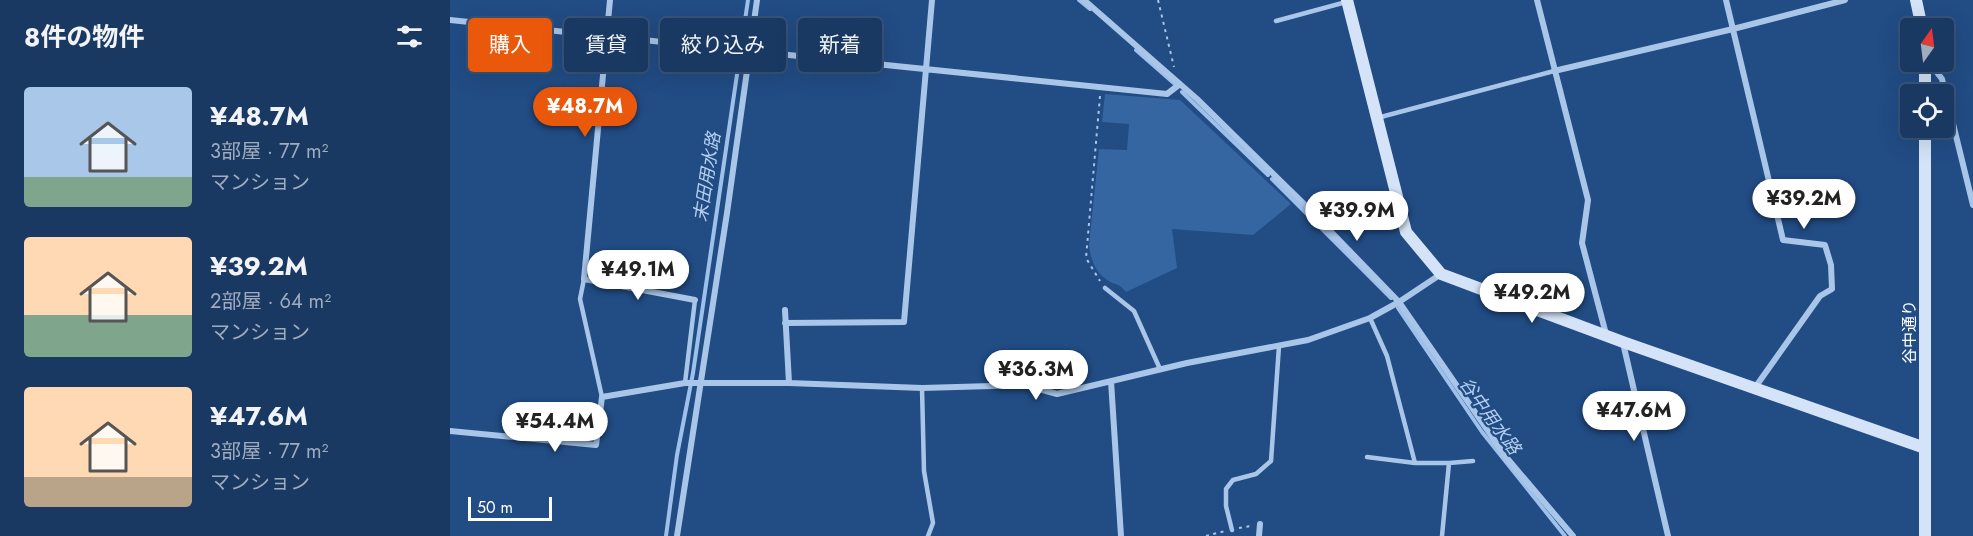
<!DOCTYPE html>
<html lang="ja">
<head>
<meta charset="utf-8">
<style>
	body { margin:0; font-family:Jost,"Noto Sans JP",sans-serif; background:#26446c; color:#f1f3f6; height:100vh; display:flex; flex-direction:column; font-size:22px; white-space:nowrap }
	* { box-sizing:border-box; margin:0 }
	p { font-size:20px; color:#9facbe }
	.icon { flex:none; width:33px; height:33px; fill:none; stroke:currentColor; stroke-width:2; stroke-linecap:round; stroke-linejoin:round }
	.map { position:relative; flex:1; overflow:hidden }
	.panel { display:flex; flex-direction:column; background:#193963; width:450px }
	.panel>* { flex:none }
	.top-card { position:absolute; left:18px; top:18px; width:570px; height:54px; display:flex; gap:12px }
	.needle { width:39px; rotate:14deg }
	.fabs { position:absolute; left:1450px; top:18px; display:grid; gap:12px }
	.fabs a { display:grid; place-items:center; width:54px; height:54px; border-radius:6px; background:#193963; box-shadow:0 6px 24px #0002,0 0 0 2px #375378; font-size:30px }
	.scale { position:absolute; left:18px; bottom:15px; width:84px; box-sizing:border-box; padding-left:6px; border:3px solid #fff; border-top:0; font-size:16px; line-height:21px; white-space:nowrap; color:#fff; -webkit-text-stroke:4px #214c84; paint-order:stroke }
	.price { position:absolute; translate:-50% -51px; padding:0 14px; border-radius:21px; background:#fff; color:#222; font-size:20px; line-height:39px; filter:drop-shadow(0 2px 3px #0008) }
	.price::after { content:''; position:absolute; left:50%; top:36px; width:18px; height:14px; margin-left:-9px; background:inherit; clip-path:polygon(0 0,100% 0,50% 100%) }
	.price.on { background:#ea580c; color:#fff }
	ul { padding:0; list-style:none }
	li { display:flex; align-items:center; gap:18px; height:150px; padding:0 24px }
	li span { display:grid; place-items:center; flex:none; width:168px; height:120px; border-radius:6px; color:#555 }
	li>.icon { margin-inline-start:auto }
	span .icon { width:72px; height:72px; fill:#fffc; stroke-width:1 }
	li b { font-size:26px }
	h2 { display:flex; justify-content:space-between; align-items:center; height:72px; padding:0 24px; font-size:26px }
	.tag { padding:0 21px; border-radius:6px; background:#193963; box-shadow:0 6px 24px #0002,0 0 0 2px #375378; font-size:21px; line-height:54px }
	.tag.on { background:#ea580c; color:#fff }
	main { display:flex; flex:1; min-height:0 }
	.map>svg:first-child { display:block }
	.green { fill:#3566a1 }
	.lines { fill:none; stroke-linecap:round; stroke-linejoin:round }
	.stream { stroke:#9dc1ea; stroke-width:4 }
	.path { stroke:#a9c6e9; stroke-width:2; stroke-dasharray:3 4.5; stroke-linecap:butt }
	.lane { stroke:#a9c6e9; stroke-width:4.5 }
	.street { stroke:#a9c6e9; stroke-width:6 }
	.secondary { stroke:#d4e3f7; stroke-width:12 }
	.labels { text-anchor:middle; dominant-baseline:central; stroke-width:4.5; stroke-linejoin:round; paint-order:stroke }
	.street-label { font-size:16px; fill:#fff; stroke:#214c84 }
	.water-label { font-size:18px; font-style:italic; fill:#b4d0f0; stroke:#214c84 }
</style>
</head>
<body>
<main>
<section class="panel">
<h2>8件の物件<svg class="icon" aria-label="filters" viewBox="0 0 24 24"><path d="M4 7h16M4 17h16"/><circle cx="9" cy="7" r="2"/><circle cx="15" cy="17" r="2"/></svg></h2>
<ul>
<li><span style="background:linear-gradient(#a9c7e8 75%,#7fa58c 0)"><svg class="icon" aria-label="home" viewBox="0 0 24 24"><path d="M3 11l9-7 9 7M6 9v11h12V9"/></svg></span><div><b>¥48.7M</b><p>3部屋 · 77 m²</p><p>マンション</p></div></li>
<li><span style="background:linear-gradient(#ffd9b3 65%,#7fa58c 0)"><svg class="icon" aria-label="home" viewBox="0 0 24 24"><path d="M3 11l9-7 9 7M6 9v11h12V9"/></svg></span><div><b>¥39.2M</b><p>2部屋 · 64 m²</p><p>マンション</p></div></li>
<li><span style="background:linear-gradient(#ffd9b3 75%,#b9a48a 0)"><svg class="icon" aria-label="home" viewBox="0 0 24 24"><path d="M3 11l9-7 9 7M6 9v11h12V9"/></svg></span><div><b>¥47.6M</b><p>3部屋 · 77 m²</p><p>マンション</p></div></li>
</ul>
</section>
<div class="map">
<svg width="1523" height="536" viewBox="0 0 1523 536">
	<rect width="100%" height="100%" fill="#214c84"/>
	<path class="green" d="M655,94L730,100L841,204L803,235L722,229L727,268L676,292C667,281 664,286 656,279C645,272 640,257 639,245L649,149L677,150L679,124L652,122Z"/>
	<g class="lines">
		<path class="stream" d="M629,0L640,9
			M686,50L726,85
			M732,92L818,175
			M822,179L941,298
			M948,308L1032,432L1115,536
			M216,536L227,455L243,373L298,0"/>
		<path class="path" d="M708,0L724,67
			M650,96L636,258L650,281
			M789,528L801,526
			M756,536L775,531"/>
		<path class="lane" d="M826,21L896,2
			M927,118L1104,71
			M134,279L130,299L152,397
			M655,288L684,311L710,369
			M920,318L937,356L965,463H999L1023,461
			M235,383L245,300
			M472,388L474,471L483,523L478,536
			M917,457L965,463
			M782,530L776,506V489L783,480L806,474L821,461L829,346
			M992,536L999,463"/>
		<path class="street" d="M160,0L134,279L245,300
			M634,0L747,99L858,208L949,302L1056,457L1123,536
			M1087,0L1138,200L1132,243L1156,334
			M1276,0L1333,240L1375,245L1381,265L1382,289L1370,296L1304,389
			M0,20L717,94L730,84
			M1479,62L1492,79L1523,205
			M1104,71L1283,29L1395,0
			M335,310L339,383
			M335,323L454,322L482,0
			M1173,343L1218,536
			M661,381L671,536
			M0,431L146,445L152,397L235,383H339L472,388L575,385L607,394L737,363L858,340L920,318L949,302L991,274
			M227,536L277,213L307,0
			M809,536L810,524"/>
		<path class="secondary" d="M897,0L956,232L991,274L1173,342L1475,448
			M1466,0L1472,28
			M1475,62V94
			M1475,128V536"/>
	</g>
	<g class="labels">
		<g class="street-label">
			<text transform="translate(1459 332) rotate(-90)">谷中通り</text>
		</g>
		<g class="water-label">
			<text transform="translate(257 177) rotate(-81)">末田用水路</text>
			<text transform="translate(1040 416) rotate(54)">谷中用水路</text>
		</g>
	</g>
</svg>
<div class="fabs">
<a><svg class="needle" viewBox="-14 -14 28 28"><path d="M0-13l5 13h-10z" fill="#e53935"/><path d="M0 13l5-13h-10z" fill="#9facbe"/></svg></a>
<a><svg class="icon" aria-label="locate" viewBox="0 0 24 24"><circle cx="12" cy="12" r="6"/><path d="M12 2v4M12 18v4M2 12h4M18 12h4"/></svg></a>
</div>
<div class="scale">50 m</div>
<b class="price on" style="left:135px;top:138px">¥48.7M</b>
<b class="price" style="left:1354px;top:230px">¥39.2M</b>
<b class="price" style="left:907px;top:242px">¥39.9M</b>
<b class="price" style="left:188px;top:301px">¥49.1M</b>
<b class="price" style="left:1082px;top:324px">¥49.2M</b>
<b class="price" style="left:586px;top:401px">¥36.3M</b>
<b class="price" style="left:1184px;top:442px">¥47.6M</b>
<b class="price" style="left:105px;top:453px">¥54.4M</b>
<div class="top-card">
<a class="tag on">購入</a>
<a class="tag">賃貸</a>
<a class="tag">絞り込み</a>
<a class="tag">新着</a>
</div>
</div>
</main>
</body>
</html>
